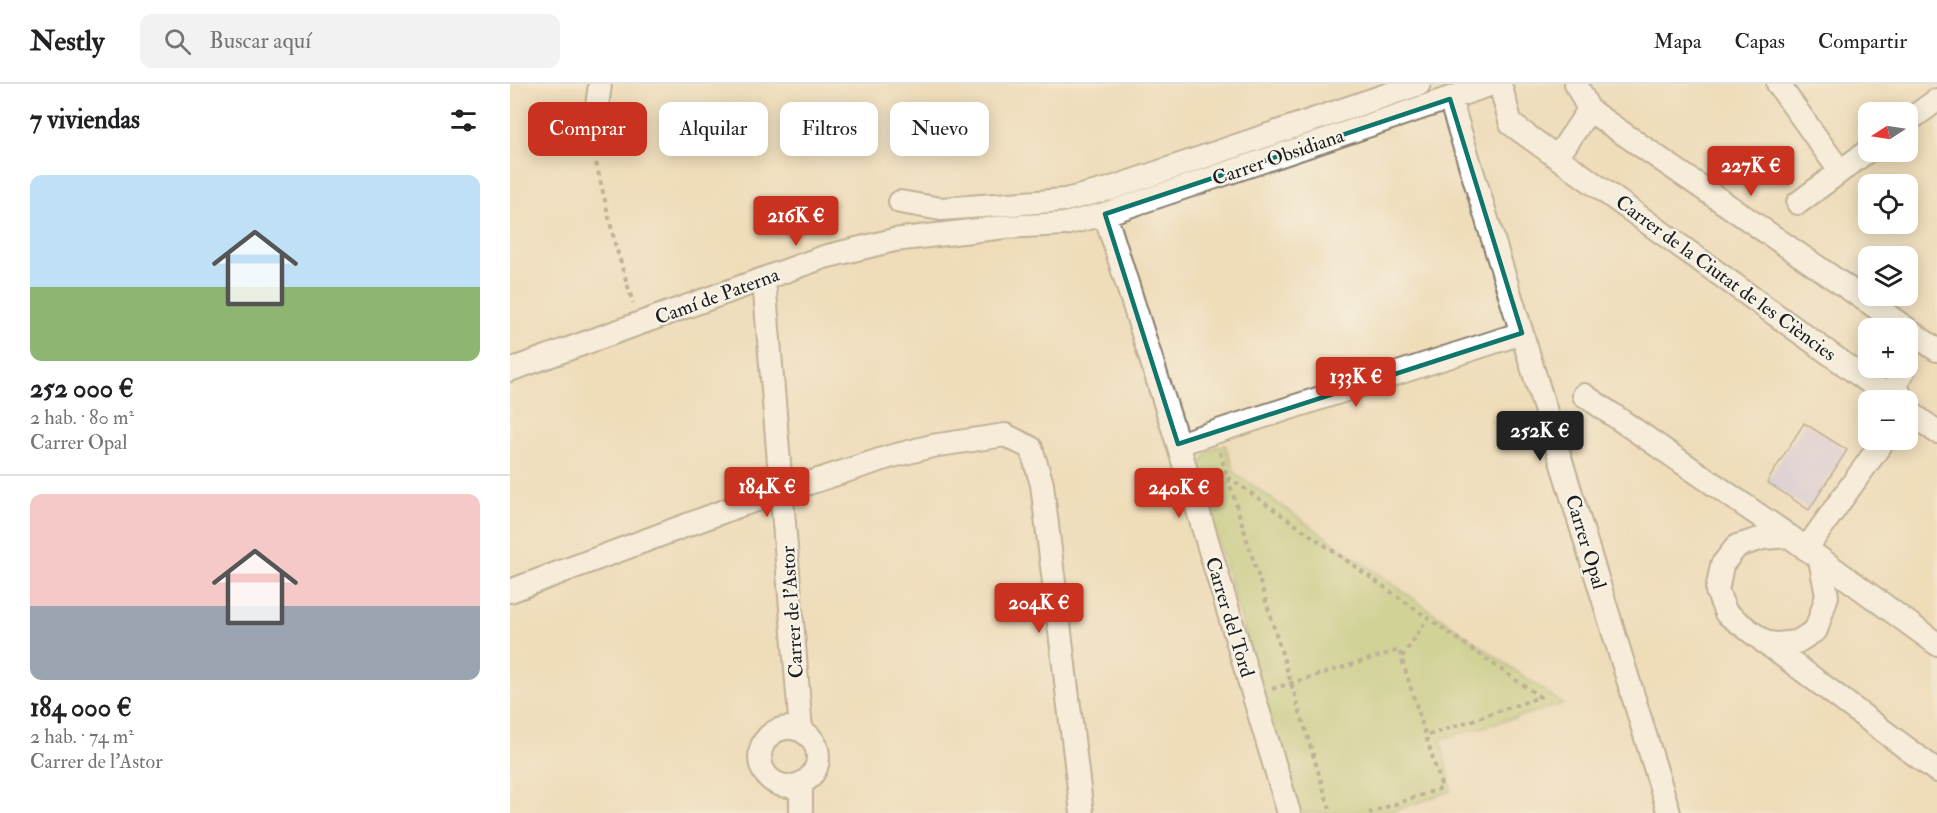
<!DOCTYPE html>
<html lang="es">
<head>
<meta charset="utf-8">
<style>
	body { margin:0; font-family:"IM FELL Double Pica",serif; background:#f2f2f2; color:#202124; height:100vh; display:flex; flex-direction:column; font-size:22px; white-space:nowrap }
	* { box-sizing:border-box; margin:0 }
	p { font-size:20px; color:#757577 }
	.icon { flex:none; width:33px; height:33px; fill:none; stroke:currentColor; stroke-width:2; stroke-linecap:round; stroke-linejoin:round }
	.map { position:relative; flex:1; overflow:hidden }
	.sheet { display:flex; flex-direction:column; background:#fff; width:510px }
	.sheet>* { flex:none }
	.banner { position:absolute; left:18px; top:18px; width:570px; height:54px; display:flex; gap:12px }
	.needle { width:39px; rotate:258deg }
	.tools { position:absolute; left:1348px; top:18px; display:grid; gap:12px }
	.tools a { display:grid; place-items:center; width:60px; height:60px; border-radius:12px; background:#fff; box-shadow:0 3px 15px #0003; font-size:30px }
	.price { position:absolute; translate:-50% -51px; padding:0 14px; border-radius:6px; background:#c8321e; color:#fff; font-size:20px; line-height:39px; filter:drop-shadow(0 2px 3px #0008) }
	.price::after { content:''; position:absolute; left:50%; top:36px; width:18px; height:14px; margin-left:-9px; background:inherit; clip-path:polygon(0 0,100% 0,50% 100%) }
	.price.active { background:#222; color:#fff }
	ul { padding:0; list-style:none }
	li { display:grid; align-content:center; gap:12px; height:318px; padding:0 30px }
	li+li { border-top:2px solid #e0e0e0 }
	li span { display:grid; place-items:center; height:186px; border-radius:12px; color:#555 }
	li>.icon { margin-inline-start:auto }
	span .icon { width:108px; height:108px; fill:#fffc; stroke-width:1 }
	li b { font-size:26px }
	h2 { display:flex; justify-content:space-between; align-items:center; height:72px; padding:0 30px; font-size:26px }
	.chip { padding:0 21px; border-radius:12px; background:#fff; box-shadow:0 3px 15px #0003; font-size:21px; line-height:54px }
	.chip.active { background:#c8321e; color:#fff }
	header { display:flex; align-items:center; gap:36px; box-sizing:border-box; height:84px; padding:0 30px; background:#fff; border-bottom:2px solid #e0e0e0 }
	header strong { font-size:28px }
	nav { display:flex; gap:33px; margin-inline-start:auto; font-size:21px }
	.search { width:420px; height:54px; background:#f2f2f2; display:flex; align-items:center; gap:15px; box-sizing:border-box; padding:0 21px; border-radius:12px; color:#757577; font-size:22px }
	main { display:flex; flex:1; min-height:0 }
	.map>svg:first-child { display:block }
	.green { fill:#abc56b; stroke:#647044; stroke-width:1.5 }
	.building { fill:#bfb6f8 }
	.lines { fill:none; stroke-linecap:round; stroke-linejoin:round }
	.minor-casing { stroke:#867c6b; stroke-width:26 }
	.path { stroke:#867c6b; stroke-width:4; stroke-dasharray:4.5 4.5; stroke-linecap:butt }
	.minor { stroke:#fff; stroke-width:22 }
	.marked { fill:none; stroke:#0f766e; stroke-width:4.5; stroke-linejoin:round }
	.labels { text-anchor:middle; dominant-baseline:central; stroke-width:4.5; stroke-linejoin:round; paint-order:stroke }
	.street-label { font-size:20px; fill:#1c1c1c; stroke:#f7f3e8 }
</style>
</head>
<body>
<header>
<strong>Nestly</strong>
<div class="search"><svg class="icon" aria-label="search" viewBox="0 0 24 24"><circle cx="10" cy="10" r="6"/><path d="M15 15l6 6"/></svg>Buscar aquí</div>
<nav><a>Mapa</a><a>Capas</a><a>Compartir</a></nav>
</header>
<main>
<section class="sheet">
<h2>7 viviendas<svg class="icon" aria-label="filters" viewBox="0 0 24 24"><path d="M4 7h16M4 17h16"/><circle cx="9" cy="7" r="2"/><circle cx="15" cy="17" r="2"/></svg></h2>
<ul>
<li><span style="background:linear-gradient(#bfe0f5 60%,#8fb573 0)"><svg class="icon" aria-label="home" viewBox="0 0 24 24"><path d="M3 11l9-7 9 7M6 9v11h12V9"/></svg></span><div><b>252 000 €</b><p>2 hab. · 80 m²</p><p>Carrer Opal</p></div></li>
<li><span style="background:linear-gradient(#f6c9c9 60%,#9aa5b1 0)"><svg class="icon" aria-label="home" viewBox="0 0 24 24"><path d="M3 11l9-7 9 7M6 9v11h12V9"/></svg></span><div><b>184 000 €</b><p>2 hab. · 74 m²</p><p>Carrer de l'Astor</p></div></li>
</ul>
</section>
<div class="map">
<svg width="1427" height="729" viewBox="0 0 1427 729">
	<rect width="100%" height="100%" fill="#f7f3e8"/>
	<filter id="ink" filterUnits="userSpaceOnUse"><feTurbulence type="fractalNoise" baseFrequency=".0167" numOctaves="2"/><feDisplacementMap in="SourceGraphic" scale="12" xChannelSelector="R" yChannelSelector="G"/><feConvolveMatrix kernelMatrix="1 2 1 2 8 2 1 2 1" color-interpolation-filters="sRGB"/></filter>
	<filter id="wash" filterUnits="userSpaceOnUse"><feTurbulence type="fractalNoise" baseFrequency=".008" numOctaves="4" result="noise"/><feDisplacementMap in="SourceGraphic" scale="24" xChannelSelector="R" yChannelSelector="G"/><feGaussianBlur stdDeviation="1.35" result="paint"/><feColorMatrix in="noise" values="0 0 0 0 0 0 0 0 0 0 0 0 0 0 0 0 0 1.4 0 .05"/><feComposite in="paint" operator="in"/></filter>
	<g filter="url(#wash)">
		<rect width="100%" height="100%" fill="#efddba"/>
		<path class="green" d="M715,361L725,389L1053,620L931,655L941,707L878,729H789L687,387L700,365Z"/>
		<g id="blocks">
			<path class="building" d="M1294,339L1337,366L1299,426L1257,398Z"/>
		</g>
	</g>
	<g filter="url(#ink)">
		<use href="#blocks" fill-opacity="0" stroke="#867c6b" stroke-width="1.5"/>
		<g class="lines">
			<defs>
				<path id="minor" d="M990,0L1001,40L1384,316
					M1066,0L1079,26L1396,244
					M1268,0L1330,87
					M940,15L1159,729
					M1398,37L1427,16
					M82,60L90,0
					M1048,72L1079,26
					M390,118L431,125L555,116L599,105L909,0
					M1288,119L1359,66
					M595,130L668,360L779,729
					M254,196L291,646
					M1398,246L1427,266
					M0,286L314,173L384,156L495,143L555,140L595,130L982,0
					M1074,311L1279,452
					M1392,316L1386,300L1395,284
					M1398,327L1427,348
					M668,360L1012,249
					M1296,465L1374,356
					M0,507L228,422L379,373L422,362L495,351L521,364L532,400L572,729
					M1254,558L1267,560L1287,558L1306,546L1317,512L1310,475
					M1427,560L1279,452L1253,454L1227,462L1212,481L1207,507L1216,529L1427,687
					M250 673a29 29 0 1 1 58 0a29 29 0 1 1-58 0Z
					M291,700V729"/>
			</defs>
			<use href="#minor" class="minor-casing"/>
			<path class="path" d="M86,79L106,163L123,219
				M710,368L821,729
				M718,393L1030,613L916,652
				M892,573L918,534
				M762,605L889,566L932,704L859,729"/>
			<use href="#minor" class="minor"/>
		</g>
	</g>
	<path d="M0 0H1427V729H0ZM940,15L1012,249L668,360L595,130Z" fill="#efddba" fill-opacity=".55" fill-rule="evenodd"/>
	<path class="marked" d="M940,15L1012,249L668,360L595,130Z"/>
	<g class="labels">
		<g class="street-label">
			<text transform="translate(768 73) rotate(-19)">Carrer Obsidiana</text>
			<text transform="translate(1216 194) rotate(36)">Carrer de la Ciutat de les Ciències</text>
			<text transform="translate(207 212) rotate(-20)">Camí de Paterna</text>
			<text transform="translate(1076 458) rotate(73)">Carrer Opal</text>
			<text transform="translate(282 528) rotate(-94)">Carrer de l'Astor</text>
			<text transform="translate(720 533) rotate(73)">Carrer del Tord</text>
		</g>
	</g>
</svg>
<div class="tools">
<a><svg class="needle" viewBox="-14 -14 28 28"><path d="M0-13l5 13h-10z" fill="#e53935"/><path d="M0 13l5-13h-10z" fill="#757577"/></svg></a>
<a><svg class="icon" aria-label="locate" viewBox="0 0 24 24"><circle cx="12" cy="12" r="6"/><path d="M12 2v4M12 18v4M2 12h4M18 12h4"/></svg></a>
<a><svg class="icon" aria-label="layers" viewBox="0 0 24 24"><path d="M12 4l9 5-9 5-9-5zM3 14l9 5 9-5"/></svg></a>
<a>+</a>
<a>−</a>
</div>
<b class="price" style="left:1241px;top:113px">227K €</b>
<b class="price" style="left:286px;top:163px">216K €</b>
<b class="price" style="left:846px;top:324px">133K €</b>
<b class="price active" style="left:1030px;top:378px">252K €</b>
<b class="price" style="left:257px;top:434px">184K €</b>
<b class="price" style="left:669px;top:435px">240K €</b>
<b class="price" style="left:529px;top:550px">204K €</b>
<div class="banner">
<a class="chip active">Comprar</a>
<a class="chip">Alquilar</a>
<a class="chip">Filtros</a>
<a class="chip">Nuevo</a>
</div>
</div>
</main>
</body>
</html>
